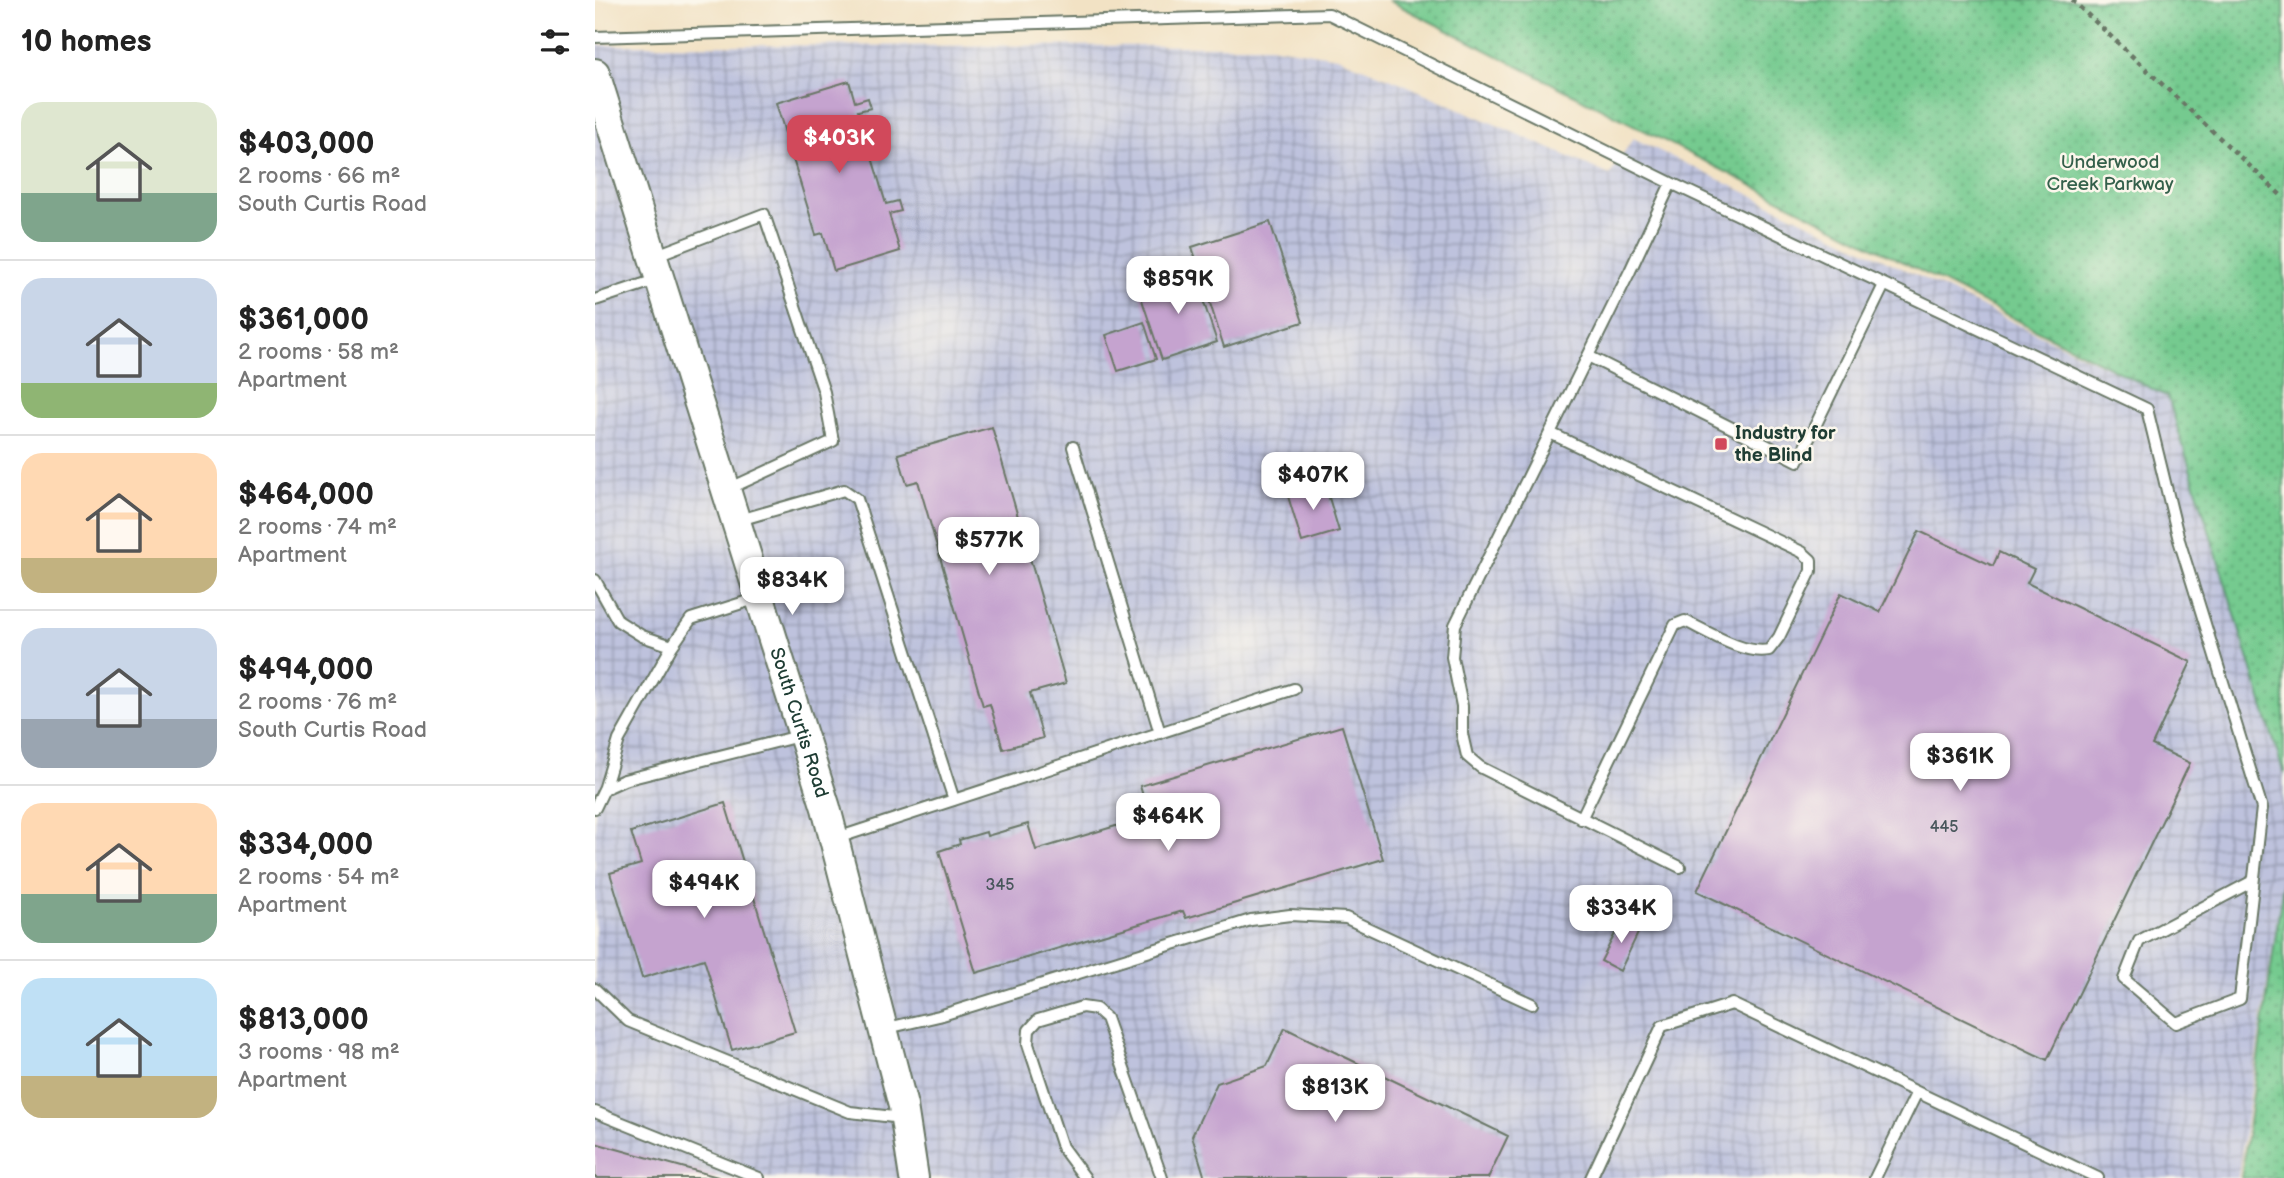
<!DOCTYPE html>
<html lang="en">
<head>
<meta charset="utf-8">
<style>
	body { margin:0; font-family:"Balsamiq Sans",sans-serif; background:#f6f6f6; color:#222; height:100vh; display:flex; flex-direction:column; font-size:26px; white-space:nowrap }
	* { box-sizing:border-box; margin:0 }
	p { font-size:23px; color:#767676 }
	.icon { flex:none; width:38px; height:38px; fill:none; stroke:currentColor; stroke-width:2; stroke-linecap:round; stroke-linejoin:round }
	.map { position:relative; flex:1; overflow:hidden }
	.drawer { display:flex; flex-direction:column; background:#fff; width:595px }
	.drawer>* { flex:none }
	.price { position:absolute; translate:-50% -60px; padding:0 16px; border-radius:14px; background:#fff; color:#222; font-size:23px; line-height:46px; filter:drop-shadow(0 2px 4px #0008) }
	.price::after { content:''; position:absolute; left:50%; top:42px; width:21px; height:16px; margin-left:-10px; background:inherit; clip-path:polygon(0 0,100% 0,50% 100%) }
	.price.selected { background:#d1495b; color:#fff }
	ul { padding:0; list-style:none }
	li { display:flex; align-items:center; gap:21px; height:175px; padding:0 21px }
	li+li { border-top:2px solid #e0e0e0 }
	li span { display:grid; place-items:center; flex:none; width:196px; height:140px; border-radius:21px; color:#555 }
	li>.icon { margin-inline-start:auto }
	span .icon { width:84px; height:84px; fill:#fffc; stroke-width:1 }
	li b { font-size:30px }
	h2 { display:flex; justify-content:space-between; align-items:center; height:84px; padding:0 21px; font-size:30px }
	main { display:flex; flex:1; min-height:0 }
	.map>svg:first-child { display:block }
	.industrial { fill:url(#industrial-grid) }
	.green { fill:url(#green-dots); stroke:#4a8462; stroke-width:2 }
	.building { fill:#c5a3cf }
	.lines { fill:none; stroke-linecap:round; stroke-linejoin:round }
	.service-casing { stroke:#697766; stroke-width:14 }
	.tertiary-casing { stroke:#697766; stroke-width:32 }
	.path { stroke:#697766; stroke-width:4.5; stroke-dasharray:5 5; stroke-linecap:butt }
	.service { stroke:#fff; stroke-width:10 }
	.tertiary { stroke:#fff; stroke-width:28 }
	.poi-dot { fill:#d1495b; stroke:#fbf7ec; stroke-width:2.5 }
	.labels { text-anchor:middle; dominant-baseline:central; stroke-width:5; stroke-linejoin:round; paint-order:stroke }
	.number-label { font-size:16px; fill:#48565b }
	.park-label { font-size:19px; fill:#34604b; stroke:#fbf7ec }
	.poi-label { font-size:19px; font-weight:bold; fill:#1f3d34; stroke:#fbf7ec; text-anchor:start }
	.street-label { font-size:19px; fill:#1f3d34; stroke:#fbf7ec }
</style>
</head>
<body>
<main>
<section class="drawer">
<h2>10 homes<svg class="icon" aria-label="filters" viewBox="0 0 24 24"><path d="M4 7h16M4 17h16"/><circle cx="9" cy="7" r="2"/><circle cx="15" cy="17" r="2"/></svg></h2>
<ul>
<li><span style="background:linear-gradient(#dfe7d0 65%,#7fa58c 0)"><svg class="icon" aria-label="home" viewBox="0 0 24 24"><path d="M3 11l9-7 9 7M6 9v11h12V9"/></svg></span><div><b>$403,000</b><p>2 rooms · 66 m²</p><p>South Curtis Road</p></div></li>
<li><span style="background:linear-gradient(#c9d6e8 75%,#8fb573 0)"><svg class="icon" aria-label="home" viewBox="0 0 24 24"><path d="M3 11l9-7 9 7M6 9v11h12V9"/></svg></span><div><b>$361,000</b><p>2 rooms · 58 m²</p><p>Apartment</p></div></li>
<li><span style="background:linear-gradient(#ffd9b3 75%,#c2b280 0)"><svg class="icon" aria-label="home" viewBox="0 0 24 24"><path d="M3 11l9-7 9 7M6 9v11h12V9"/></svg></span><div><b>$464,000</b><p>2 rooms · 74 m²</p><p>Apartment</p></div></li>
<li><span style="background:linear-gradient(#c9d6e8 65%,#9aa5b1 0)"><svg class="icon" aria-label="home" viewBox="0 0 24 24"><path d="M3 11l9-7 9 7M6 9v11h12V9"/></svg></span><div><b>$494,000</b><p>2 rooms · 76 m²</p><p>South Curtis Road</p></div></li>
<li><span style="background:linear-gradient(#ffd9b3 65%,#7fa58c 0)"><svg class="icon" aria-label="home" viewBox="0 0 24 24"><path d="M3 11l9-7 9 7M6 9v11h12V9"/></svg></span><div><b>$334,000</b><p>2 rooms · 54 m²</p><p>Apartment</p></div></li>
<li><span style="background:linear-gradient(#bfe0f5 70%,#c2b280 0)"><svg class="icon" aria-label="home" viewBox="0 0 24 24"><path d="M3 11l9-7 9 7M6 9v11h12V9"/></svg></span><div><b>$813,000</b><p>3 rooms · 98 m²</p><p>Apartment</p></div></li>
</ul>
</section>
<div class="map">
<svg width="1689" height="1178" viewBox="0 0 1689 1178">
	<defs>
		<pattern id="industrial-grid" width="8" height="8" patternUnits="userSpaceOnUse" patternTransform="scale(1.75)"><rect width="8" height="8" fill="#bec2dd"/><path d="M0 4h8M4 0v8" fill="none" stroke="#9a9fb4"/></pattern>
		<pattern id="green-dots" width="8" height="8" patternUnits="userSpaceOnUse" patternTransform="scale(1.75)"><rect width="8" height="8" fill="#74ca8f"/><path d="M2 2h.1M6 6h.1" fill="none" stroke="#5fa576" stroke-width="1.8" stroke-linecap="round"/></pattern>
	</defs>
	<rect width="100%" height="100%" fill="#fbf7ec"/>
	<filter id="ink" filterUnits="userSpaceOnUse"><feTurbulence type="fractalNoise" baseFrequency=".0143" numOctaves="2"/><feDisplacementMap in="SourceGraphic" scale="14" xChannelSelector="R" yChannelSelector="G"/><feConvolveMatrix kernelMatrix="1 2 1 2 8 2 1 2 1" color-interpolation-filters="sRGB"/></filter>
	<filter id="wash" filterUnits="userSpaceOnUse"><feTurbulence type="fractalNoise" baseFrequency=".00686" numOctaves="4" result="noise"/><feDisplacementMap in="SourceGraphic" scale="28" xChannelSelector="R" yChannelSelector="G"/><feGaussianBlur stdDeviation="1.57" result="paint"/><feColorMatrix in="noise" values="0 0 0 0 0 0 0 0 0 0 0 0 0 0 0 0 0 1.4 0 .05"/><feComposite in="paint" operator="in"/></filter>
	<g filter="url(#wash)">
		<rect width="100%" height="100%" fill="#f2e2c4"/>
		<path class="industrial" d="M0,45L675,46L742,57L804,82L1015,175L1038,138L1573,397L1689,774V872L1643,1178H0Z"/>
		<path class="green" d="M793,0H1689V774L1573,397Z
			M1689,877V1178H1646Z"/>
		<g id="blocks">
			<path class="building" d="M254,81L260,102L273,98L276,108L263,111L291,204L303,201L306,211L294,214L305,251L239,271L228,233L221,235L181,103Z
				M675,222L708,322L629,347L597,247Z
				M599,273L622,342L567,360L544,291Z
				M549,322L561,359L523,371L511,335Z
				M397,427L471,683L435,693L448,738L408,749L395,704L388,706L323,481L312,484L303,454Z
				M729,481L744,531L707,542L692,493Z
				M1324,531L1398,566L1404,552L1439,569L1432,583L1596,662L1557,745L1595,763L1452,1060L1102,891L1246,593L1285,612Z
				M747,726L788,859L591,918L588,911L381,973L344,851L365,844L364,840L391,832L392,836L433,824L441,850L554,816L545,786Z
				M130,803L200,1032L137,1050L109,959L47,978L15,873L46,864L36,832Z
				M1027,920L1045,929L1025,971L1006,961Z
				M690,1028L913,1136L893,1178H610L597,1136L622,1083L672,1066Z
				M0,1143L123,1177V1178H0Z"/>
		</g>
	</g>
	<g filter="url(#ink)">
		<use href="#blocks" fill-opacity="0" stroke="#697766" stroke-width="2"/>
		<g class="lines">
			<defs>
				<path id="service" d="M0,37L734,14L1076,183L1552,409L1584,540L1667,808L1645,999L1581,1023L1529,979L1544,941L1658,881
					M1076,183L1035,271L860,625L857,657L867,706V734L872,756L885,767L1085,867
					M59,256L169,214L229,392L238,441L131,490
					M0,300L64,279
					M993,356L1203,461L1289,285
					M955,433L1207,552L1216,560V571L1184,637L1174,650C1149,655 1113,632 1090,621L1080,625L986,819
					M478,447L565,733
					M141,521L249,490L262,499L359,800
					M0,580L23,621L47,636L77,646
					M9,790L24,740L77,646L96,619L163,598
					M0,808L9,789L29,780L208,735
					M239,839L699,689
					M0,989L33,1021L255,1112L307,1118
					M288,1029L344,1016L656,920L695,915L751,918L937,1004
					M1322,1092L1503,1178
					M0,1112L164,1178
					M490,1178L467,1147L433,1044L434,1030L443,1020L487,1007L501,1009L511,1018L567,1178
					M996,1178L1067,1026L1137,1004L1322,1092L1280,1178"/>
				<g id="tertiary">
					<path id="s1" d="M0,73L231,808L308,1106L319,1178"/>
				</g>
			</defs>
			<use href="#service" class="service-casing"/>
			<use href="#tertiary" class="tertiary-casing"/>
			<path class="path" d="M1477,0L1689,198"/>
			<use href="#service" class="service"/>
			<use href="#tertiary" class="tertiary"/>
		</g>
	</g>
	<rect class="poi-dot" x="1119" y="437" width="14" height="14" rx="3.5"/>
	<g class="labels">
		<g class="number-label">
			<text x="1349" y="827">445</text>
			<text x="405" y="885">345</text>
		</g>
		<g class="park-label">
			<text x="1515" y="162">Underwood<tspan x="1515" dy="22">Creek Parkway</tspan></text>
		</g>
		<g class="poi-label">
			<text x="1140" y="433">Industry for<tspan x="1140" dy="22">the Blind</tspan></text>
		</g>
		<g class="street-label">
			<text stroke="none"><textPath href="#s1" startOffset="681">South Curtis Road</textPath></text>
		</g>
	</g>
</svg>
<b class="price selected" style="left:244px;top:175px">$403K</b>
<b class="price" style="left:583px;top:316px">$859K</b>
<b class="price" style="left:718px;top:512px">$407K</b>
<b class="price" style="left:394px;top:577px">$577K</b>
<b class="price" style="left:197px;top:617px">$834K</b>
<b class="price" style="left:1365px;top:793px">$361K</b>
<b class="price" style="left:573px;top:853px">$464K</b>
<b class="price" style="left:109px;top:920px">$494K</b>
<b class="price" style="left:1026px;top:945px">$334K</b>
<b class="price" style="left:740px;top:1124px">$813K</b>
</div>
</main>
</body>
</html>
